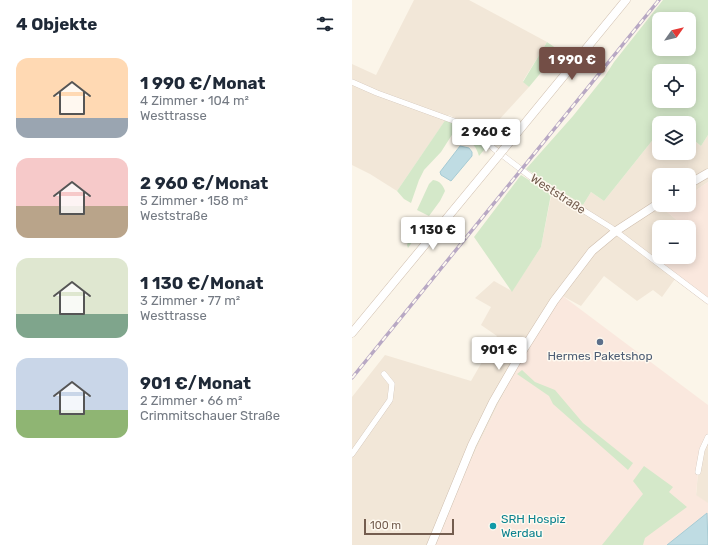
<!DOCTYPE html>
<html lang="de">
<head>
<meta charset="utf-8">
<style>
	body { margin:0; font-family:Rubik,sans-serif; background:#f6f6f7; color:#1f2937; height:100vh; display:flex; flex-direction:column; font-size:15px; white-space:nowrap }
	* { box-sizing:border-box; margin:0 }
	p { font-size:13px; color:#747a83 }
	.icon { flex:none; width:22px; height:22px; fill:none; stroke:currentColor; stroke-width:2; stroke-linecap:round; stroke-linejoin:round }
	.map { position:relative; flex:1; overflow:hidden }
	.panel { display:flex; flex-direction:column; background:#fff; width:352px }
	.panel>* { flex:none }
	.needle { width:26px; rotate:56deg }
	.buttons { position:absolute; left:300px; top:12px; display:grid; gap:8px }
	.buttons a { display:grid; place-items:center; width:44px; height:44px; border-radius:8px; background:#fff; box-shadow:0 2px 10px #0003; font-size:20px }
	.scale { position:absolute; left:12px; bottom:10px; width:90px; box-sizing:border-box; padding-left:4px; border:2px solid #745d4f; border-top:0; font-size:11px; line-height:14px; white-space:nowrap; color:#745d4f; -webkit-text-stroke:3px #fef9f0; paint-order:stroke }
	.price { position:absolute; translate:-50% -34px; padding:0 9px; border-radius:4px; background:#fff; color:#222; font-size:13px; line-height:26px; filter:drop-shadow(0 1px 2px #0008) }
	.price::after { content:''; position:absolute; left:50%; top:24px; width:12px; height:9px; margin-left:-6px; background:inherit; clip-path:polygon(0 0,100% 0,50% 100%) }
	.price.selected { background:#734e46; color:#fff }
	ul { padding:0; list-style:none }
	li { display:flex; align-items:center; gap:12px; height:100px; padding:0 16px }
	li span { display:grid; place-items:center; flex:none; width:112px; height:80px; border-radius:12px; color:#555 }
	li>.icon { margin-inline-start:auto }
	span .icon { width:48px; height:48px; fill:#fffc; stroke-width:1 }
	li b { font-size:17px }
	h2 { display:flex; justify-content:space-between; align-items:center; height:48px; padding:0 16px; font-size:17px }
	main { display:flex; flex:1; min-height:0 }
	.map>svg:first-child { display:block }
	.residential { fill:#f2e7d8 }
	.commercial { fill:#fae8de }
	.green { fill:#d4e8c9; fill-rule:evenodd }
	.water { fill:#bfdce3; stroke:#a6cbd4 }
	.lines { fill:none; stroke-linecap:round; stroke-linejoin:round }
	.street-casing { stroke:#ccbdb0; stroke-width:6 }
	.secondary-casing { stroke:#cfbeae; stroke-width:9 }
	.street { stroke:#fff; stroke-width:5.5 }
	.secondary { stroke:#fff; stroke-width:8 }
	.rail-casing { stroke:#b8a8c4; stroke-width:3.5 }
	.rail { stroke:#fef9f0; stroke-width:2; stroke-dasharray:6; stroke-linecap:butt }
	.secondary-bridge-casing { stroke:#cfbeae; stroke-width:9; stroke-linecap:butt }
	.secondary-bridge { stroke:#fff; stroke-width:8 }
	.service-dot { fill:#5c6f8a; stroke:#fef9f0; stroke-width:1.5 }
	.culture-dot { fill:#0f9aa8; stroke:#fef9f0; stroke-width:1.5 }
	.labels { text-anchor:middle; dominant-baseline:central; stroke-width:3; stroke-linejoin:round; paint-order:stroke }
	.street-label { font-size:12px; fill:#745d4f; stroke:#fef9f0 }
	.service-label { font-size:12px; fill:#4e5e75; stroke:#fef9f0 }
	.culture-label { font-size:12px; fill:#0d838f; stroke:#fef9f0; text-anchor:start }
</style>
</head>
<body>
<main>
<section class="panel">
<h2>4 Objekte<svg class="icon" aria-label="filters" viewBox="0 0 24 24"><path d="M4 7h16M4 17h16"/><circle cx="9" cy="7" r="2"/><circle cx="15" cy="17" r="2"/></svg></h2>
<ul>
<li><span style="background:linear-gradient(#ffd9b3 75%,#9aa5b1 0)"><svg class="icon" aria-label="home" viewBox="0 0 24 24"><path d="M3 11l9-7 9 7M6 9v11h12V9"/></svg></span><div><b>1 990 €/Monat</b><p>4 Zimmer · 104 m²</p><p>Westtrasse</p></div></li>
<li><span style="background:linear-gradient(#f6c9c9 60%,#b9a48a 0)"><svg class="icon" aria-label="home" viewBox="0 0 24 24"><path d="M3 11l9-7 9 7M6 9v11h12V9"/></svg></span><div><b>2 960 €/Monat</b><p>5 Zimmer · 158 m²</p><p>Weststraße</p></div></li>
<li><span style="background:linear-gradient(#dfe7d0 70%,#7fa58c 0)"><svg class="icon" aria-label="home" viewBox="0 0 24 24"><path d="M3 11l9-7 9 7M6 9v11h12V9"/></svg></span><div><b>1 130 €/Monat</b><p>3 Zimmer · 77 m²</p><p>Westtrasse</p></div></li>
<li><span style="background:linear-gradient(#c9d6e8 65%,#8fb573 0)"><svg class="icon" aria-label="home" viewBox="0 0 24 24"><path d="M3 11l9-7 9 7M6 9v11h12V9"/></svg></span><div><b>901 €/Monat</b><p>2 Zimmer · 66 m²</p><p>Crimmitschauer Straße</p></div></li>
</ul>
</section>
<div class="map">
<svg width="356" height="545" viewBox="0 0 356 545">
	<rect width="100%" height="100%" fill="#fbf5e9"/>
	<path class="residential" d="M62,0H117L195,42L171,81L177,87L135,133L97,115L45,191L18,174L0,165V64L24,75Z
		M307,132V153H337V136L349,146L356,135V182L337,195V175H307V205H322L314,211L333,227H307V257H317L308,268L323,279L310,297L301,290L285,301L252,276L229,306L205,293L161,374L116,466L84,545H0V397L33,355L119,381L145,336L129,325L139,307L123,298L142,281L160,291L189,247L201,186L231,205L239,192L252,201Z
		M356,437V505L344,496L346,472Z"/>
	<path class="commercial" d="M356,182V305L308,268L317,257H337V227H333L314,211L322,205H337V195Z
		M208,294L356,405V437L346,472L344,495L356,503V545H84L116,466L161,374Z"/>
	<path class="green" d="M311,0H356V135L349,146L337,136V123H320L316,120L314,123H307V132L252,201L239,192L231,205L174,169L221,116L253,76L262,62ZM307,19H337V49H307ZM307,71H337V101H307Z
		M195,42L211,53L195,71L192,69L177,87L171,82Z
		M94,119L102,124L103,130L89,152L72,170L67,180L59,203L52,199L45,191Z
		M114,136C124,136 129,140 136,145L127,156C124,147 122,143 113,141L107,143L110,138Z
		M169,175L199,194L189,247L160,292L122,237Z
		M81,180C88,181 91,185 93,191L88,201L77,216L65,210L77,184Z
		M62,222L71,226L56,248L55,245Z
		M170,370L183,382L203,390L231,423L281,463L276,470L201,404L197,396L165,374Z
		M292,466L321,487L317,492L335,507L293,538L291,545H250L291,494L281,481Z"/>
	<path class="water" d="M108,146L117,148L120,152V156L99,181L89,175L88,172Z
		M355,513L356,545H315Z"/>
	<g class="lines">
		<defs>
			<path id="street" d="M0,82L25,93L102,121L123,132L134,140L141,148L183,180L258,227L356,301
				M0,454L38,400L40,384L32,374
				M346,472L350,450L356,437"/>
			<path id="secondary" d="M151,150L274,0
				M337,184L356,173
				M0,333L147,155
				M79,545L120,445L141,402L171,350L202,301L240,251L264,231L307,203"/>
		</defs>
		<use href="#street" class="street-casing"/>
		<use href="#secondary" class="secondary-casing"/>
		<use href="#street" class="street"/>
		<use href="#secondary" class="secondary"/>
		<defs>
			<path id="rail" d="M0,378L307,0"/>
		</defs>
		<use href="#rail" class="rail-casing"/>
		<use href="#rail" class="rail"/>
		<defs>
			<path id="secondary-bridge" d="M147,155L151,150"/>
		</defs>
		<use href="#secondary-bridge" class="secondary-bridge-casing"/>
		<use href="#secondary-bridge" class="secondary-bridge"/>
	</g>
	<circle class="service-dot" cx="248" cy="342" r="4"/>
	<circle class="culture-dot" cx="141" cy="526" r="4"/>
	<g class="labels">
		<g class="street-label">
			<text transform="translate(206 194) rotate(33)">Weststraße</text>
		</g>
		<g class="service-label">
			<text x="248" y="356">Hermes Paketshop</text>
		</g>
		<g class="culture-label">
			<text x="149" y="519">SRH Hospiz<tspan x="149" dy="14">Werdau</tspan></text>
		</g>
	</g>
</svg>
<div class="buttons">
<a><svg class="needle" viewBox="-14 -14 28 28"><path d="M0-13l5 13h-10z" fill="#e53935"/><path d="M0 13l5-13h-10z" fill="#747a83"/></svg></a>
<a><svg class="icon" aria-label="locate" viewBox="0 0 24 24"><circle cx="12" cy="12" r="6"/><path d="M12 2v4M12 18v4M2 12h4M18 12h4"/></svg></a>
<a><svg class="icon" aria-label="layers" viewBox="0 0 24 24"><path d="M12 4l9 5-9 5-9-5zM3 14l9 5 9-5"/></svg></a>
<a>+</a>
<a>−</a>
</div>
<div class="scale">100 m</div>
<b class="price selected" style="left:220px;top:81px">1 990 €</b>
<b class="price" style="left:134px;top:153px">2 960 €</b>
<b class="price" style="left:81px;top:251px">1 130 €</b>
<b class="price" style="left:147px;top:371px">901 €</b>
</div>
</main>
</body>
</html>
